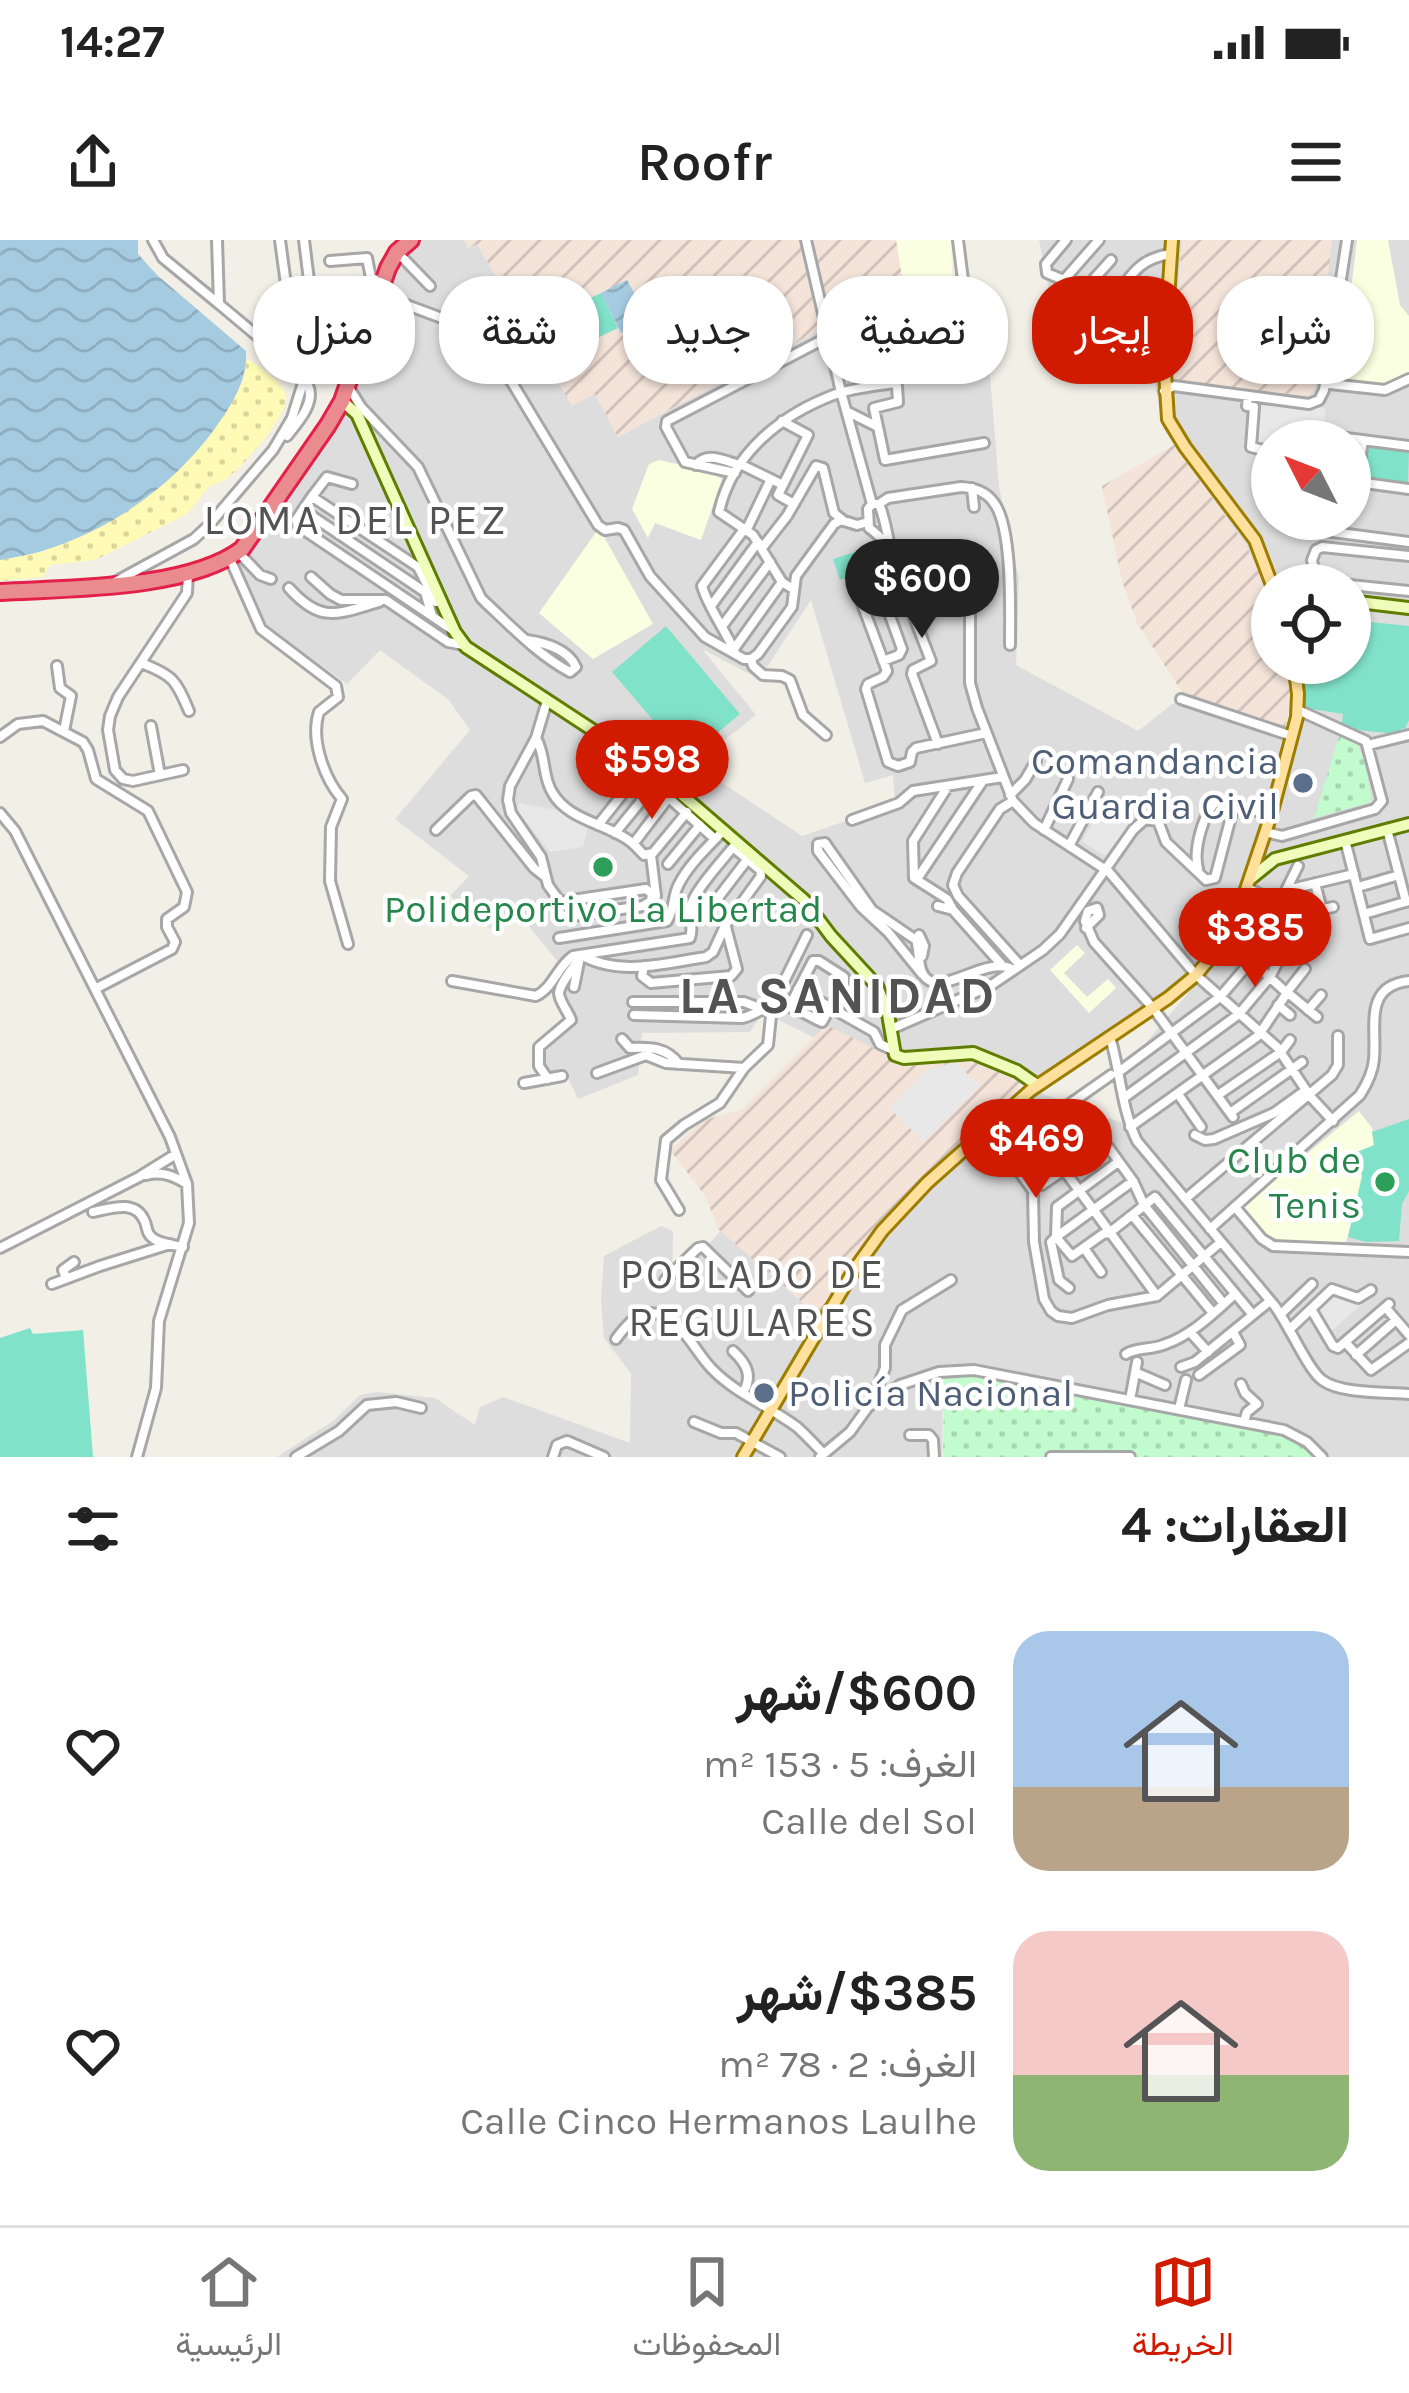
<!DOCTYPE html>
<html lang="ar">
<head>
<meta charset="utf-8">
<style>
	body { margin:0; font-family:Karla,Vazirmatn,sans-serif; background:#f2f2f2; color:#222; direction:rtl; height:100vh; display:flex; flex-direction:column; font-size:45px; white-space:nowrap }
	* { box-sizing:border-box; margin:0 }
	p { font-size:39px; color:#767676 }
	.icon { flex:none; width:66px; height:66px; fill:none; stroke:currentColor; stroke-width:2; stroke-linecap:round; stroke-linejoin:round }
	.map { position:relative; height:1217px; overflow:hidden; direction:ltr }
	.panel { display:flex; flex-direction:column; background:#fff; flex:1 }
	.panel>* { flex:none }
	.guide { position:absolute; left:36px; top:36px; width:1338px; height:108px; direction:rtl; display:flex; gap:24px }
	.needle { width:78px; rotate:312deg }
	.tools { position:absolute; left:1251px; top:180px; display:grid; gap:24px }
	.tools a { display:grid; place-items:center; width:120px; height:120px; border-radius:50%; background:#fff; box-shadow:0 3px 9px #0004; font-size:60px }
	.price { position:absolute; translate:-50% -102px; padding:0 27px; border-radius:42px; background:#d01b00; color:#fff; font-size:39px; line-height:78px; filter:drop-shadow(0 3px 6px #0008) }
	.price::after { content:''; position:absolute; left:50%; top:72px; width:36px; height:27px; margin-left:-18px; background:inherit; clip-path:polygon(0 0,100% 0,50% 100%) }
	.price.current { background:#222; color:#fff }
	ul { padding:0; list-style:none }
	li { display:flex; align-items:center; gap:36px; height:300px; padding:0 60px }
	li span { display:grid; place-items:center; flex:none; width:336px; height:240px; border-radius:36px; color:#555 }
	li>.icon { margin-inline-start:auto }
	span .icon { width:144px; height:144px; fill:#fffc; stroke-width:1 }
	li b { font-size:51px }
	h2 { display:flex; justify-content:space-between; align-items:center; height:144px; padding:0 60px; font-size:51px }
	.pill { padding:0 42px; border-radius:48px; background:#fff; box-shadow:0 3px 9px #0004; font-size:42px; line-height:108px }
	.pill.current { background:#d01b00; color:#fff }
	.status { display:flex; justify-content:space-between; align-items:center; height:84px; padding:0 60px; background:#fff; direction:ltr }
	.status svg { height:33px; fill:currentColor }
	header { display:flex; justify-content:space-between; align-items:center; height:156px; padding:0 60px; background:#fff; font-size:54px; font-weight:600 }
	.tab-bar { display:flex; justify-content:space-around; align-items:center; height:168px; border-top:3px solid #e0e0e0; background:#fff; font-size:33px; color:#767676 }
	.tab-bar a { display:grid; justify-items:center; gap:6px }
	.tab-bar .current { color:#d01b00 }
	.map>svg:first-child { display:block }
	.residential { fill:#dedddd; fill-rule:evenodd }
	.education { fill:#fbffe1 }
	.military { fill:url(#military-furrows) }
	.sand { fill:url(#sand-dots) }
	.park { fill:url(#park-dots) }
	.pitch { fill:#81e2ca }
	.parking { fill:#e8e8e8 }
	.water { fill:url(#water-waves) }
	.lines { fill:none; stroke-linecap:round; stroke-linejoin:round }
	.street-casing { stroke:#a7a7a7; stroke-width:14 }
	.secondary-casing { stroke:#5f7d01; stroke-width:16 }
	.primary-casing { stroke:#9c7d00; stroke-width:16 }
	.highway-casing { stroke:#e22049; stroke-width:20 }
	.street { stroke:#fff; stroke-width:8 }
	.secondary { stroke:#f0fcb9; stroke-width:10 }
	.primary { stroke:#ffe19d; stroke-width:10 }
	.highway { stroke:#ea8b90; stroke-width:14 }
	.service-dot { fill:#5c6f8a; stroke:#fff; stroke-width:4.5 }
	.leisure-dot { fill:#2e9e5b; stroke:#fff; stroke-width:4.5 }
	.labels { text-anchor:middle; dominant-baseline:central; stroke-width:9; stroke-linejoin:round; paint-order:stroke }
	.service-label { font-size:39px; fill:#4e5e75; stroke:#fff; text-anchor:end }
	.leisure-label { font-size:39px; fill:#27864d; stroke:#fff }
	.neighbourhood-label { font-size:42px; letter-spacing:3px; fill:#535353; stroke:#fff }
	.district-label { font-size:51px; font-weight:bold; letter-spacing:3px; fill:#535353; stroke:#fff }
</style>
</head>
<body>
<div class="status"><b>14:27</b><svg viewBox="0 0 49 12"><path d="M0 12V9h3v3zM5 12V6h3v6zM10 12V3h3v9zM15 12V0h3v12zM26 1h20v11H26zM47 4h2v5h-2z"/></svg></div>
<header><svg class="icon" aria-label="menu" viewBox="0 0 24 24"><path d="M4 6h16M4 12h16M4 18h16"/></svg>Roofr<svg class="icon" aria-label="share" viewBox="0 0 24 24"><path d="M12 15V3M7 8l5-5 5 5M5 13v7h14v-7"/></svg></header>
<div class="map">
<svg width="1409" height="1217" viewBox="0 0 1409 1217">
	<defs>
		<pattern id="military-furrows" width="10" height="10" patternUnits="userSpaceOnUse" patternTransform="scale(3)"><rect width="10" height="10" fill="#f3e3d9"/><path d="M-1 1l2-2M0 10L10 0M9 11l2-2" fill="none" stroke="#d0c2ba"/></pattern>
		<pattern id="sand-dots" width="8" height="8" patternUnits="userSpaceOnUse" patternTransform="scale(3)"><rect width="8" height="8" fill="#fffab6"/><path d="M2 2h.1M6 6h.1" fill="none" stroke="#dad69c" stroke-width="1.8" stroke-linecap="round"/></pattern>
		<pattern id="park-dots" width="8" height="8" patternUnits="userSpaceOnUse" patternTransform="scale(3)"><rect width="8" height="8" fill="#c2fbce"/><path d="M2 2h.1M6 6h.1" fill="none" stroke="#a6d7b1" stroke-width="1.8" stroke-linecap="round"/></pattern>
		<pattern id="water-waves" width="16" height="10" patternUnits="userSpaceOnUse" patternTransform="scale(3)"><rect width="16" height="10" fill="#a5cbe0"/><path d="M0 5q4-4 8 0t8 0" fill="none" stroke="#8eaec0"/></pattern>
	</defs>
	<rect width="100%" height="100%" fill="#f1efe6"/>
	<path class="residential" d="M411,0H464L469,7L476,3L572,165L595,154L618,197L819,90L841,151L989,122L999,247L1019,338L1016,425L1138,491L1184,455L1284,490L1251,639L1193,732L1103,803L1026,843L970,814L898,820L817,799L763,772L750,792L642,793L638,835L578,859L567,836L547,837L538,814L572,787L553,761L566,732L514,668L500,686L491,689L450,656L469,636L395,579L470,490L449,460L380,410L347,444L257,381L231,312L243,301L346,154L388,28ZM811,360L865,543L893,535L895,564L802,596L694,524L756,475L702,409L759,439Z
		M1039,0H1409V1217H1304L1305,1197L1298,1192L1270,1185L943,1132L942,1217H277L333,1181L360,1155L377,1152L435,1158L475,1185L480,1167L503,1157L630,1203L631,1134L604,1098L601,1059L604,1016L661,986L673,991L672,1042L721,991L821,1079L831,1080L860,1027L901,977L1029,849L1133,887L1123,861L1122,831L1196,744L1253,640L1292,462L1287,423H1350V345H1272V370L1264,343L1246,305L1163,188L1155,145L1157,98L1050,56ZM1272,201H1350V279H1272Z"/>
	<path class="education" d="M896,0H951L953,56L905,61Z
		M1357,0H1388L1400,65L1409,76V137L1386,147L1333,140L1335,123H1342Z
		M659,220L704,230L722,239L701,300L655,283L648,298L632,269L649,224Z
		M599,288L653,384L593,419L539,373Z
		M1077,705L1085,713L1064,733L1087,757L1108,739L1116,748L1089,773L1050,730Z
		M1359,871L1372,888L1374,905L1355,913L1362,936L1361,948L1346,1002L1283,1001L1265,994L1242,967Z"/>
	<path class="military" d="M464,0H799L819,90L618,197L595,154L572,166L477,4L468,8Z
		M810,0H896L906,61L981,52L989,122L847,147L846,132L842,130Z
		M1182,0H1332L1315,147L1309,156L1173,141L1175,107L1173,106Z
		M1174,205L1246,305L1264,343L1272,370V423H1287L1292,462L1284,490L1184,455L1137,383L1122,341L1102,246Z
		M826,785L895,818L925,826L953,820L1011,828L1023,840L1013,859L924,940L825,1075L818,1076L718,989L706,957L670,910L703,880L741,870Z"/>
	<path class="sand" d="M247,118C258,127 285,142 286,157C288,175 241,229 226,239C222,242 213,244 209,247C200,256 195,267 185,275L95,320L50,325L43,337L0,341V320L45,311L243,143Z"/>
	<path class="park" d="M1341,490L1357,502L1365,524L1372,562L1314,578Z
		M962,1129L1291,1190L1306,1197L1319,1212L1310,1217H943L944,1132Z"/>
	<path class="pitch" d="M601,53L618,88L556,118L539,83Z
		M1364,204L1409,209L1408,244L1360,238Z
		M874,306L880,326L840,340L833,319Z
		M1350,380L1409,386V480L1405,489L1402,488L1396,494L1348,489L1342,482L1343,474L1300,467L1303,423H1350Z
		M666,386L740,474L686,519L612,432Z
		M1409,879V951L1402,964L1399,1001L1366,1002L1348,997L1362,936L1355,913L1374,905L1372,892Z
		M30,1088L33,1094L83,1090L93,1217H0V1098Z"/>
	<path class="parking" d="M1256,163L1325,168L1324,190L1363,199L1355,238L1350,237V201H1272V207L1253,205Z
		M519,563L562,571L588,587L583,607L550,612L518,572Z
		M1100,570L1130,585L1105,616L1082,601Z
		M955,822L980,846L924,902L889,868L928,829Z
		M1334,1045L1347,1054L1356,1055L1376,1051L1327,1095L1311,1066L1316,1065Z"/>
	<path class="water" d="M0,0H138V14L157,35L246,111C248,139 232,165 216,187C175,244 113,289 45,310C31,315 15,317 0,320Z
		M627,40L647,76L644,82L621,93L601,53Z"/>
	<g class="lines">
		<defs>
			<path id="street" d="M153,0L163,18L219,64
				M217,0L219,64L292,125L302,141
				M280,0L295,111L303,134
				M304,0L319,122L316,134L307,141
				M806,0L841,152L872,264L868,269L869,288C880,295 887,307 899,313C924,325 951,304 970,332V443L977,468L1013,561L1034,583L1109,632L1196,735L1277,807L1306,850L1274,873L1214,899L1205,900L1195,895
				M958,0L963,40
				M1066,0L1046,24L1047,33L1143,74L1152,72L1168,57
				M398,13L430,46
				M330,21L367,18L371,38L382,41
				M1063,41L1099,0
				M1084,50L1111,20
				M380,55L482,93L598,285L605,290L618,288L624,290L650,336L705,397L744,419H751L758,414L792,367L796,336L834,284L841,280L857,285L868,282
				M1111,61C1131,37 1137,19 1170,14
				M333,62L377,59
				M474,76L493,64
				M332,108L358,117
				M1331,138L1330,144L1385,150L1409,139
				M348,146L361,167L418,227L481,358L486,363C512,387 538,415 570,432L576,427C568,409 546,403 527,400
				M1164,151L1174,146L1309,164L1319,160L1324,150L1347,0
				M1248,157L1247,166L1254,167L1251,207L1272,212
				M848,172L876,186
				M782,181L808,195L778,255L794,264
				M1316,194L1409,206
				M287,196C298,182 316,163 308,145
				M740,224L783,245
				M696,225C707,211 725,221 739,225
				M735,233L685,222L666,187L667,181L828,97
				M1350,241L1409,249
				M1357,242L1363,200
				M352,244L327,237L314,254V258L418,327L436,362
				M972,248L974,267
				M313,255L296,280L298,286L454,391
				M872,264H879L888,258L961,247C974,248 986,251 994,263C1013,288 1010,373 1010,405
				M879,264C886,280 887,297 892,314C896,327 901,340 905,354L909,358L971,356
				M303,270L425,352L432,376
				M747,289L771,239
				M1317,290L1409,302
				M762,308L787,276L816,226L823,228L834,273L844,281
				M238,312L260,335L271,339
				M230,319L261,389L336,446L338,457L319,472C310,499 324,538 342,559L331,587L330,641L348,704
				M311,337L330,354L341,360H386L448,402L463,405
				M115,342L194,299L209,285L273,210L292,178L302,146
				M903,345L861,361L887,431L883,437L868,444L866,449L888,522L898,526L910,522L912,512L916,508L986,493
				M1347,345L1322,343L1316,339L1312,320L1316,310L1322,307L1409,316
				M1350,345L1409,351
				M289,348C321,384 337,374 379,362
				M793,349L782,342L753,295L719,272C732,213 782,174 836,154C854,148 875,146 893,143L897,146L898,162L874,168L885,220L984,203
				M884,361L905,354L931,421L913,430L912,434L938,504
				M711,366L758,302
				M723,385L770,322
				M734,409L782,342
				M735,413C726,390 709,370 702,346L745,288
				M751,419L753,426L763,435L782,436L790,440L803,475L826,495
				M883,421L899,415L902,409L884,359
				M141,423C173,435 176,440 189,471
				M57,426L60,448L71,456L64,491
				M1181,459L1292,496
				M547,461L536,498L510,546L508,560L511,573L541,617L548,645L558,659L560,674L565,677L643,666L651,661
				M151,486L160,535
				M0,497L18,484L43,481L83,502L88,510L96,539L148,571L187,652L184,667L167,679V687L175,702L172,709L95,749
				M536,498C546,514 542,536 552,552C568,581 607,583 631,602C636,606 640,611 644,615L653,613L687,572
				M1368,505L1409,495
				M645,525L640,532L715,599
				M183,530L133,541L123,539L115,530L108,490L110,476L118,457L187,353L188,333
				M948,546L913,601L914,638L947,659L953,670
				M1010,555L1025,540L1036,521
				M1060,557L1088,570
				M1013,561L1000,569L957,633L953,645L958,656L1019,724
				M0,573L15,591L170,897L187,944L189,983L159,1081L156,1148L137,1217
				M852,580L899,563L913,551L1003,537
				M598,585L640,532
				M1387,589L1406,662
				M436,590L471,556L476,555L534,628L544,636
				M1044,590L1068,539
				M1265,592L1282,596L1375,569L1382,561L1366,501L1298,470
				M615,593L655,544
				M1345,600L1370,699L1409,688
				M634,603L669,557
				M1069,606L1098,552
				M651,615L656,656
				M668,624L700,585
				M1198,629C1193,610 1203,572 1218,560L1271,575
				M917,639L982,542
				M1206,640L1215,638L1232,573L1238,566
				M1315,643L1322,670
				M1358,647L1399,635
				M1248,648L1300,674L1333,667
				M1287,650L1354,634
				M559,662L646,649L652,654L651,661
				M938,666L953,670L1001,724
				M1364,674L1408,661
				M704,676L747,620
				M1086,688L1099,675L1097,668L1088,671L1085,681L1094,702L1153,768L1233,877
				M919,695L924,706L922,716
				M559,698L667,681C675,669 672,656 679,644C689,624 709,606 724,590
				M581,715C620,737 664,723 706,717L713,712L725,686L761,636L760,630L733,607
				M644,726L642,736L651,743L731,736L737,729L726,687
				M922,734L888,692L861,667L818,611V604L825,603L827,606L872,670L916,700C920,711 917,730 926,738C944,756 985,716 1012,729
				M452,741L536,756C553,748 557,727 573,716L690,698C694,686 689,681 690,669C692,652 726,617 737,602
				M574,747L579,722
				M798,749L874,792L880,804L893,810
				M1287,752L1305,729
				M1288,753L1317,777
				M633,762H744L762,769
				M1278,765L1290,775
				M1308,770L1321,755
				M634,775L742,778C753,776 760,769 772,766C790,762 807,776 822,782L844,743V737L819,721H813L789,767
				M891,789L990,746L1043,710L1060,694L1133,590L1145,579L1158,581L1166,602L1206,640
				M1110,797C1120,830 1122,871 1137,901L1274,1065C1288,1083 1308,1130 1322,1140C1340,1154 1386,1152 1409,1154
				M622,799L630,808C650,807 666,807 679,824
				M1120,831L1220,757L1251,721L1298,626
				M597,833L646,815L666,823L744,828
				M548,839L539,826V807L571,780C569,773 559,761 559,753C560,743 574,727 580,718
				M524,843L562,836
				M1178,854L1201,887
				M1218,855L1281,812L1290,800
				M1309,855L1333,881
				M1125,857L1239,774L1270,737L1303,674
				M1075,861L1133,941L1144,965L1224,1064
				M1016,865L1157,1056
				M1230,873L1302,822
				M1130,887L1258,796L1287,753L1225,697
				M988,888L1033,951L1034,1002L1044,1059L1051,1071L1058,1076L1072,1078L1108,1065L1157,1056L1221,1002
				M1034,889L1111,835
				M1048,909L1089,881
				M146,935C162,931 174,936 187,944
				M1042,945L1105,902
				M1190,955L1332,835L1338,825V796
				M1235,967L1262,999L1273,1006L1409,1012
				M679,970L661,940L666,900L684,885L720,863L744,828L768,805L772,766L807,695
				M93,972C112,968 136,959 145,982C148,990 146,993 154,999C162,1004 174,1005 183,1007
				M1132,975L1213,1073
				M1210,989L1360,855C1367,844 1373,833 1374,819C1377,787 1363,746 1409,741
				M1056,997L1072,1016L1103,994L1109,993L1155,957L1253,1075
				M1056,997L1133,941
				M0,1008L139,937L176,914
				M1084,1008L1101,1032
				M66,1038L63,1030L74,1022
				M665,1040L698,1008L703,1007L748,1051
				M52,1044L100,1026L170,1004
				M1069,1048L1059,1040L1051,1002L1056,997L1057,967L1118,922
				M1386,1068L1409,1095
				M1311,1069L1333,1106L1338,1108L1389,1064
				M1281,1074L1312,1044
				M1291,1088L1332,1049L1358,1058L1371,1050
				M1190,1092L1208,1112
				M616,1099C627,1084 640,1068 661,1075C683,1082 696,1113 712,1129C736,1154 769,1166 797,1187C806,1195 815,1205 823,1213
				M1345,1102L1371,1130L1409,1103
				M733,1111C747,1124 753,1136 743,1153
				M1126,1114C1137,1107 1150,1110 1163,1105C1191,1096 1214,1073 1235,1054
				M1356,1115L1396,1080
				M1181,1127L1195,1122L1270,1061
				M1137,1133L1165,1145
				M1199,1135L1240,1105L1233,1092
				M1241,1144L1245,1153L1257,1164L1247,1172L1244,1182
				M1130,1160L1137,1122
				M872,1161L885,1128V1105L902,1070L951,1040
				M1179,1169L1186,1140
				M694,1182L721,1193H736L780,1217
				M910,1195H929L933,1200L934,1217
				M296,1217L339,1191L367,1165L396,1162L421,1168
				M553,1217L557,1205L567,1201L604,1217
				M820,1217L850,1192L868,1167L900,1145L939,1132L974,1130L1284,1190L1307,1202L1322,1217
				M1051,1217H1130"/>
			<path id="secondary" d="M342,161L357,174L455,392L466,407L652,529L804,660L831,696L877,746L888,774L895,815L904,818L973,813L1017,831L1037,845
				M1350,361L1409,368
				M1250,639L1275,619L1409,584"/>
			<path id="primary" d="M1172,0L1164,117L1168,179L1185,207L1255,300L1272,345
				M743,1217L854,1030L882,991L927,943L1031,850L1168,758L1196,735L1211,717L1238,673L1271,575L1297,477L1298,454L1294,423"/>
			<path id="highway" d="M0,352C68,348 187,350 242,309L328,185L342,161L388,28L397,12L411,0"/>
		</defs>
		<use href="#street" class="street-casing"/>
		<use href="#secondary" class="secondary-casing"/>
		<use href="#primary" class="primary-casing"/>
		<use href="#highway" class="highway-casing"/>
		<use href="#street" class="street"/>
		<use href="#secondary" class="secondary"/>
		<use href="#primary" class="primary"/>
		<use href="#highway" class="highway"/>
	</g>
	<g class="service-dot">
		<circle cx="1303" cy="543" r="12"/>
		<circle cx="764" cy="1153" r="12"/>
	</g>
	<g class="leisure-dot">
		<circle cx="603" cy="627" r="12"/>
		<circle cx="1385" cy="942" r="12"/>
	</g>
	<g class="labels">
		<g class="service-label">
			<text x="1279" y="521">Comandancia<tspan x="1279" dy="45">Guardia Civil</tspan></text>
			<text x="788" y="1153" text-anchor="start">Policía Nacional</text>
		</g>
		<g class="leisure-label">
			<text x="603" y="669">Polideportivo La Libertad</text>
			<text x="1361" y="920" text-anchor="end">Club de<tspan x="1361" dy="45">Tenis</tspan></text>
		</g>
		<g class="neighbourhood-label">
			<text x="356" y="280">LOMA DEL PEZ</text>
			<text x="753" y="1034">POBLADO DE<tspan x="753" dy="48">REGULARES</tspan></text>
		</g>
		<g class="district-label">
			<text x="838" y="756">LA SANIDAD</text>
		</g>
	</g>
</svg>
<div class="tools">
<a><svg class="needle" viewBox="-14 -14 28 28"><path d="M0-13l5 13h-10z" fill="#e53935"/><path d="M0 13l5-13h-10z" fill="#767676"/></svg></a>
<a><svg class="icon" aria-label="locate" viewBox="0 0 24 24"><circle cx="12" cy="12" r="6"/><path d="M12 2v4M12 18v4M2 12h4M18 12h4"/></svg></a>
</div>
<b class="price current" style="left:922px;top:401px">$600</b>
<b class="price" style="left:652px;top:582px">$598</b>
<b class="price" style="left:1255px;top:750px">$385</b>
<b class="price" style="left:1036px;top:961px">$469</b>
<div class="guide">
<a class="pill">شراء</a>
<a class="pill current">إيجار</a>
<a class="pill">تصفية</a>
<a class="pill">جديد</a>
<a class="pill">شقة</a>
<a class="pill">منزل</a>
</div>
</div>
<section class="panel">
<h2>العقارات: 4<svg class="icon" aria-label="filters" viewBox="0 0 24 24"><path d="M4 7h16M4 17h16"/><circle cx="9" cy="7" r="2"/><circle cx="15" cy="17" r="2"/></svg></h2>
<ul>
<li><span style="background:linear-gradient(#a9c7e8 65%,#b9a48a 0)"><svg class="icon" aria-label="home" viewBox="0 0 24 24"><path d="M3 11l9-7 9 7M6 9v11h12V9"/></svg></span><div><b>$600/شهر</b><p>الغرف: 5 · 153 m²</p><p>Calle del Sol</p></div><svg class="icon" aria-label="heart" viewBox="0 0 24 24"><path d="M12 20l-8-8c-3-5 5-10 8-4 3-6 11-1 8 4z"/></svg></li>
<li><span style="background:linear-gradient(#f6c9c9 60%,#8fb573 0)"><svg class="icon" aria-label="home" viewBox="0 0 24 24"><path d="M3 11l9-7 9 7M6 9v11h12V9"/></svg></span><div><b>$385/شهر</b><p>الغرف: 2 · 78 m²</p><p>Calle Cinco Hermanos Laulhe</p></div><svg class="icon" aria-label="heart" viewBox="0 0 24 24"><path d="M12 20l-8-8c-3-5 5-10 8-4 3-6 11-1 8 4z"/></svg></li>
</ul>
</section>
<nav class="tab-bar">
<a class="current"><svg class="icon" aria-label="map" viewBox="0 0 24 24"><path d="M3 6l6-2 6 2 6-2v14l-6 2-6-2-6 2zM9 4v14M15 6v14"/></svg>الخريطة</a>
<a><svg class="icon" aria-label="saved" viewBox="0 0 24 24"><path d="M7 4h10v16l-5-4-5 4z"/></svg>المحفوظات</a>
<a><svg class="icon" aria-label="home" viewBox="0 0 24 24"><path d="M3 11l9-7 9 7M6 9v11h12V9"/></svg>الرئيسية</a>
</nav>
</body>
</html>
